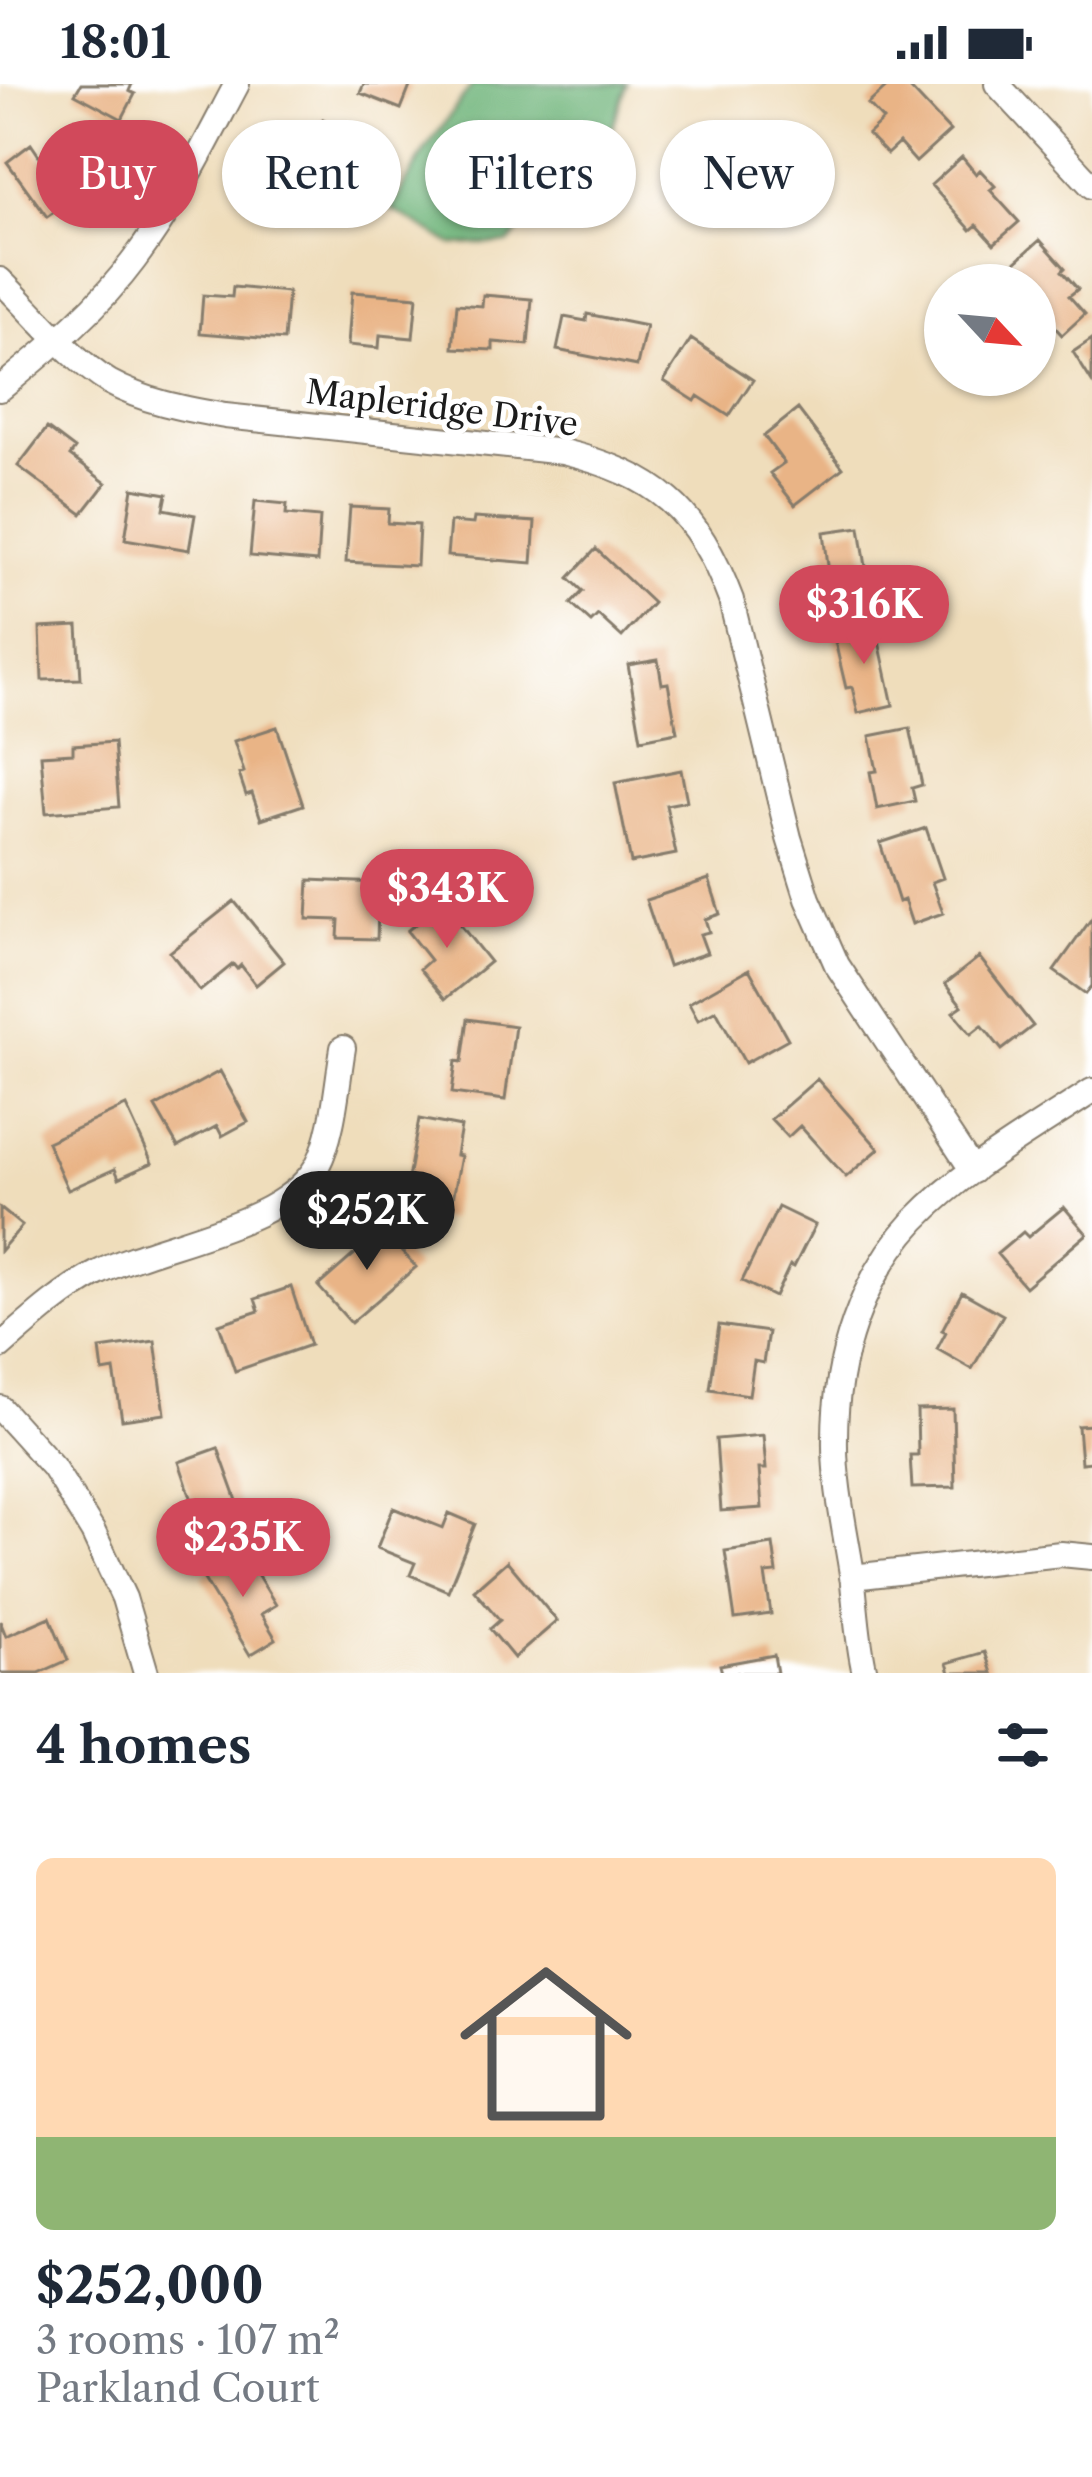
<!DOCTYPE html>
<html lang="en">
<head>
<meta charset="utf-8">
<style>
	body { margin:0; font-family:"Libre Caslon Text",serif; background:#f6f6f7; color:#1f2937; height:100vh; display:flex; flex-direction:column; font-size:45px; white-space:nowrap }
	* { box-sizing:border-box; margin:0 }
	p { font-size:39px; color:#747a83 }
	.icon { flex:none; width:66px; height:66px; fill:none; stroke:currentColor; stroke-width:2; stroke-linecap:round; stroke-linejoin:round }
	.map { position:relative; height:1589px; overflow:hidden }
	.side { display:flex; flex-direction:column; background:#fff; flex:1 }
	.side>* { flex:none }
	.hud { position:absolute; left:36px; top:36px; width:1020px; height:108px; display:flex; gap:24px }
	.needle { width:78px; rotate:116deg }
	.tools { position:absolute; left:924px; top:180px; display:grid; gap:24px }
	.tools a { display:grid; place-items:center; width:132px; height:132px; border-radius:50%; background:#fff; box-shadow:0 3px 9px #0004; font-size:60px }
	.price { position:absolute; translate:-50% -102px; padding:0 27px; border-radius:42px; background:#d1495b; color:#fff; font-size:39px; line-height:78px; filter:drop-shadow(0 3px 6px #0008) }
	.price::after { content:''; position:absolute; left:50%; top:72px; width:36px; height:27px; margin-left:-18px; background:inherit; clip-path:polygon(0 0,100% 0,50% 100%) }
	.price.on { background:#222; color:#fff }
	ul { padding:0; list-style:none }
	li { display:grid; align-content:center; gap:24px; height:636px; padding:0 36px }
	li+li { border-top:3px solid #e0e1e3 }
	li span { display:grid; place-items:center; height:372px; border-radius:18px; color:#555 }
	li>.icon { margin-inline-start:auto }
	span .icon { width:216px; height:216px; fill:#fffc; stroke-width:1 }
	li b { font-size:51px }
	h2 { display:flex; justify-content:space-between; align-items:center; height:144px; padding:0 36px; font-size:51px }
	.chip { padding:0 42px; border-radius:54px; background:#fff; box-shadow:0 3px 9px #0004; font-size:42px; line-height:108px }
	.chip.on { background:#d1495b; color:#fff }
	.status { display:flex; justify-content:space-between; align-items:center; height:84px; padding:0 60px; background:#fff; direction:ltr }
	.status svg { height:33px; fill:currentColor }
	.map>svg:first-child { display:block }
	.forest { fill:#6eb479; stroke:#45684a; stroke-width:3 }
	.building { fill:#e9b486 }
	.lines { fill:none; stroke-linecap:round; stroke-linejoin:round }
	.street-casing { stroke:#867c6c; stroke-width:28 }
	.street { stroke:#fff; stroke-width:24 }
	.labels { text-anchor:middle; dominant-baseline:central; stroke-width:10; stroke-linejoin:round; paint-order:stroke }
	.street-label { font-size:33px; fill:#1c1c1c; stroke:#fff }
</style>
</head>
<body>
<div class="status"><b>18:01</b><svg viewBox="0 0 49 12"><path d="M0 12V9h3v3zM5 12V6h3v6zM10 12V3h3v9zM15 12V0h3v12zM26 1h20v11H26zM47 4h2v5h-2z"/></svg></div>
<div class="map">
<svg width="1092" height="1589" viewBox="0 0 1092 1589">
	<rect width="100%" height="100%" fill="#fff"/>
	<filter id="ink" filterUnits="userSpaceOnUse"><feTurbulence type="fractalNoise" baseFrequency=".00833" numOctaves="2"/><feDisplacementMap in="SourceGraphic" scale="24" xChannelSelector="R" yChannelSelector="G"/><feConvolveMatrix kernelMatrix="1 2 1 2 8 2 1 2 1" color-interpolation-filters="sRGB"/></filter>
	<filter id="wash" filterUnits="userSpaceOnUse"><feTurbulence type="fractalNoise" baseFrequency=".004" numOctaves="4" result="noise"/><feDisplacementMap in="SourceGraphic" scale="48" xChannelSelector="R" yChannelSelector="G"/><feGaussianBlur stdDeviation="2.7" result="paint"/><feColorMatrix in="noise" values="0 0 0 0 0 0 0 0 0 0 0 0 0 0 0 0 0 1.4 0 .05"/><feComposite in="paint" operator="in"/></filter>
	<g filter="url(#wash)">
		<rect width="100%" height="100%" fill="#efddbb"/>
		<path class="forest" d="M473,0H627L613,43L509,159L453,161L391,125L426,64Z"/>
		<g id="blocks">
			<path class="building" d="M81,0H132L129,7L135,10L122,35L75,10Z
				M364,0H411L401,25L360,9Z
				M890,0H906L950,47L916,78L899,59L887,70L868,50L883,36L868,20Z
				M323,35L357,53L331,101L322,96L310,118L285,105Z
				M76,51L101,86L67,111L71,116L47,133L7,78L31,60L42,76Z
				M962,73L976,90L980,86L995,102L990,106L1019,138L994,160L977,141L971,146L931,101Z
				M1040,156L1065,184L1062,187L1078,205L1069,212L1085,230L1062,251L1035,221V201H1017L1005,187Z
				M233,203L288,208L284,256L200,249L203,211L232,213Z
				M352,208L417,213L413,254L380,251L379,264L348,261Z
				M483,211L532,215L528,261L493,258V266L453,264L457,220L482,222Z
				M587,230L646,242L637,282L557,266L564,233L586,237Z
				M691,255L753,296L729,332L698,312L695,317L664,297Z
				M1092,255V298L1073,268Z
				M798,325L843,384L795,421L770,389L784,379L764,352Z
				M47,344L75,365L70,372L106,399L82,430L18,382Z
				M133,404L167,410L164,425L195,431L189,466L125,455Z
				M255,417L287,420L286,430L320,433L317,478L250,472Z
				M350,423L389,425L388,439L419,441L417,482L346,478Z
				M474,434L535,438L532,479L447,472L450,438L473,440Z
				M860,443L871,516L825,522L820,491L829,490L824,448Z
				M596,465L653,519L622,553L598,531L591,538L571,520L583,507L569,494Z
				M875,539L893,621L858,629L852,603L846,604L833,549Z
				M78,542L81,595L42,596L40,544Z
				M658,576L662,600L668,599L677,648L641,655L628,581Z
				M277,643L303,721L261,735L252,709L246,711L239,690L244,688L234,657Z
				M910,644L922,701L912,704L915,717L877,725L870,688L877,687L870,652Z
				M114,658L119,723L46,729L41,671L73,669V661Z
				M681,686L687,717L666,721L676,770L631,779L615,699Z
				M926,744L943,794L932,798L943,829L912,840L904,816L899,818L880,759Z
				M709,795L720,830L705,835L709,848L700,850L707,869L668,882L646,816Z
				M309,796L379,799L377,855L338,854L339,836L307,835Z
				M234,817L284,878L256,901L241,881L237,885L233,880L200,907L170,868Z
				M442,818L490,878L445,915L420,885L430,876L407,847Z
				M1092,834V902L1086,910L1054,887Z
				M979,873L1033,942L1002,966L982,941L971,950L953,928L962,922L945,900Z
				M749,885L788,955L745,979L716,926L698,936L689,919Z
				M468,935L515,942L505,1016L452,1009L456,977L462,978Z
				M220,987L248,1038L222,1052L217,1042L178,1063L155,1023Z
				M817,995L879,1065L846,1093L800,1042L788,1053L771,1035Z
				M126,1022L152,1079L119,1094L115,1085L68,1106L47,1058Z
				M419,1035L461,1043L456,1071L461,1072L449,1136L402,1127Z
				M778,1123L815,1141L794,1183L790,1181L775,1213L742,1197Z
				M1064,1123L1087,1150L1025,1203L997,1170L1023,1148L1028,1153Z
				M0,1124L22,1142L0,1167Z
				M376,1138L416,1183L351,1239L318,1202L357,1168L351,1160Z
				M291,1203L310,1261L235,1287L219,1240L259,1227L255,1215Z
				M962,1208L1003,1231L972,1285L937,1265L946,1248L942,1246Z
				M719,1241L768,1248L763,1279L754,1277L749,1311L710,1305Z
				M155,1257L165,1330L122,1336L114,1286L103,1288L100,1265Z
				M953,1325L955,1403L912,1404L910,1371H918L917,1326Z
				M1092,1341V1378L1081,1379L1078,1342Z
				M763,1351L766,1385H759L762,1424L721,1427L716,1355Z
				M218,1364L244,1436L197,1453L186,1425L194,1422L179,1378Z
				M393,1424L443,1444L449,1429L475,1440L448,1507L410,1491L415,1479L377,1464Z
				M773,1460L777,1489L765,1490L771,1530L735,1535L725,1467Z
				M243,1467L276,1521L261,1530L276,1555L250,1571L202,1492Z
				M507,1477L557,1537L514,1574L490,1545L500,1536L474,1506Z
				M50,1533L68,1576L39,1589H0V1537L6,1552Z
				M985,1568L992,1589H950L947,1579Z
				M774,1571L777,1589H722L720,1581Z"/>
		</g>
	</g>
	<g filter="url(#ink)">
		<use href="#blocks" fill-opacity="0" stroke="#867c6c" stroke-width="3"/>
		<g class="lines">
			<defs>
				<path id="street" d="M997,0L1092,102
					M0,196C33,228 70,274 109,298C145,318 186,325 225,332L563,368C657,391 697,425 731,516L789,754L808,815L837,881L973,1087
					M0,305C47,266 97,226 134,176C175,122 205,60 237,0
					M0,1263C30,1237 60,1209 96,1190C158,1157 281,1144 317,1082C334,1051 337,999 343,964
					M0,1324L53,1383L93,1448L124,1514L146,1589
					M852,1493L1061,1470L1092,1473
					M865,1589C857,1556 856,1523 852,1490C845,1445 834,1399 835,1354C835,1276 861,1194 915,1136C965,1084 1032,1047 1092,1007"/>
			</defs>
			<use href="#street" class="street-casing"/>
			<use href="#street" class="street"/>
		</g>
	</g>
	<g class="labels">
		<g class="street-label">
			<text transform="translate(442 324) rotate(7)">Mapleridge Drive</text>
		</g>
	</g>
</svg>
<div class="tools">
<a><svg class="needle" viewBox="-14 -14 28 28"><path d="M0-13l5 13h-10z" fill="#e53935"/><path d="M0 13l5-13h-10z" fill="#747a83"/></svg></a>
</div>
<b class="price" style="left:864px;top:583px">$316K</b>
<b class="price" style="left:447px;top:867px">$343K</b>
<b class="price on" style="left:367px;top:1189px">$252K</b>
<b class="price" style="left:243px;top:1516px">$235K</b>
<div class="hud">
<a class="chip on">Buy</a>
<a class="chip">Rent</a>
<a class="chip">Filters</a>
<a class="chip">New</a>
</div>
</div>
<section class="side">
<h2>4 homes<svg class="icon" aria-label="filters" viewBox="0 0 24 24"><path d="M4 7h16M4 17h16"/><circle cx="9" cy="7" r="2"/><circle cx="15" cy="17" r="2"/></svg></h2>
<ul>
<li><span style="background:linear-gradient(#ffd9b3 75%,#8fb573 0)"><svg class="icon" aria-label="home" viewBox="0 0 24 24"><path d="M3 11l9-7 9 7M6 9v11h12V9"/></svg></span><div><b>$252,000</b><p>3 rooms · 107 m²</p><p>Parkland Court</p></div></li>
</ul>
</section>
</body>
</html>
